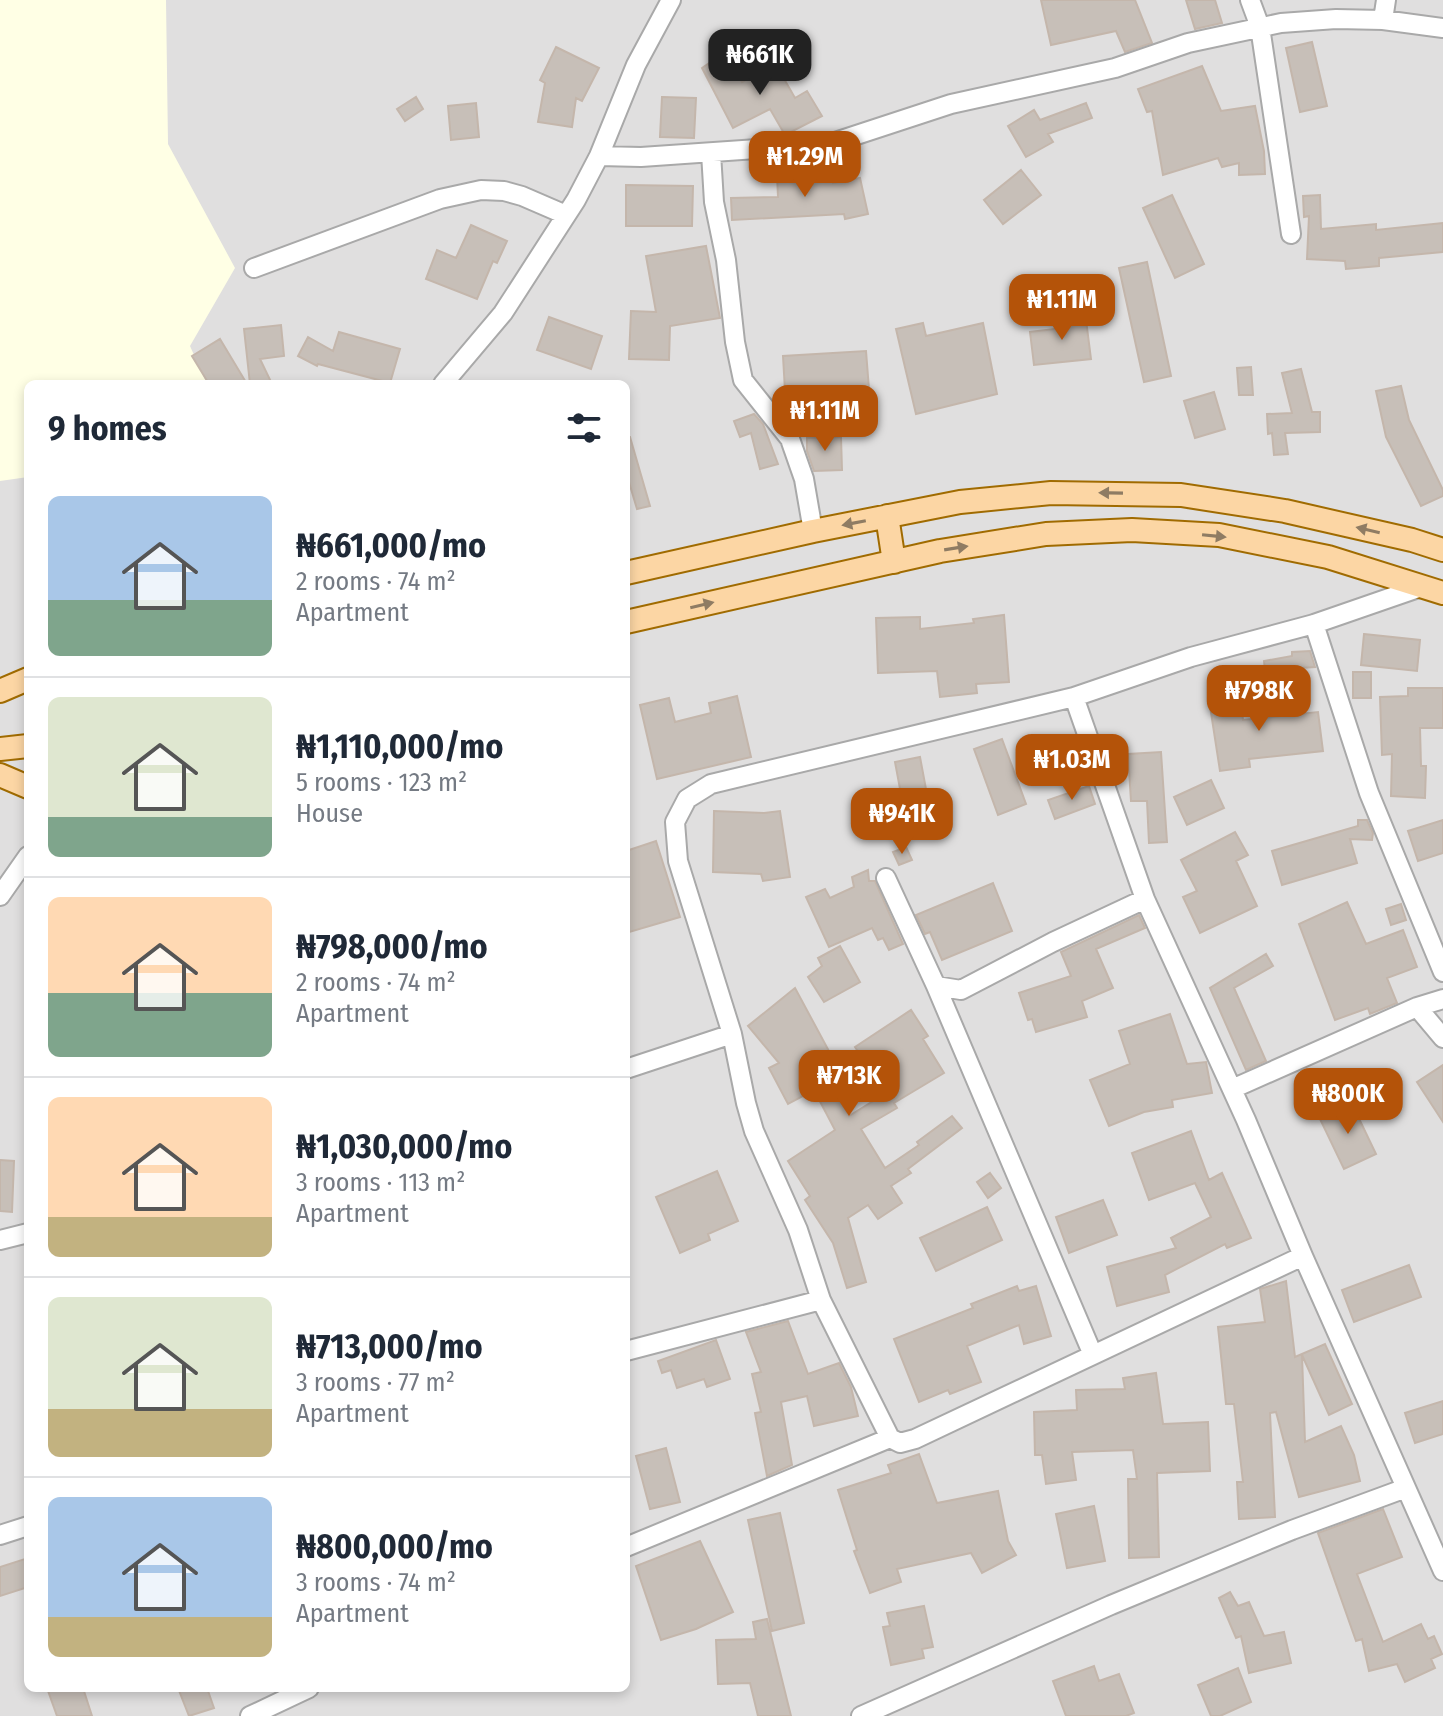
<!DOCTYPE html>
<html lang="en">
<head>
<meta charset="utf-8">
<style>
	body { margin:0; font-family:"Fira Sans Condensed",sans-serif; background:#f2f2f3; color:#1f2937; height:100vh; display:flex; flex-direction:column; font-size:30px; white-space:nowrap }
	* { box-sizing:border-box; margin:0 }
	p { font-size:26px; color:#747a83 }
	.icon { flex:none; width:44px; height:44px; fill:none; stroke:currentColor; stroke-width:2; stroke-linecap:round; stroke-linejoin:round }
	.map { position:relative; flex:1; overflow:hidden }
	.sheet { position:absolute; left:24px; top:380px; width:606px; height:1312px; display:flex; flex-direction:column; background:#fff; border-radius:12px; box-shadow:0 4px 12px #0003 }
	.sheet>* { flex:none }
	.price { position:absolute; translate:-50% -68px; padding:0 18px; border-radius:16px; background:#b45309; color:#fff; font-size:26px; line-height:52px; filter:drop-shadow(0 2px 4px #0008) }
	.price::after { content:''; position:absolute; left:50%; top:48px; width:24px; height:18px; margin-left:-12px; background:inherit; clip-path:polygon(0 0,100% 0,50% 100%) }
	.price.active { background:#222; color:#fff }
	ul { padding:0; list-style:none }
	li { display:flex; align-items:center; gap:24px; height:200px; padding:0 24px }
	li+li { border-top:2px solid #e0e1e3 }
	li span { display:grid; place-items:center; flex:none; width:224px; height:160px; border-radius:12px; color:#555 }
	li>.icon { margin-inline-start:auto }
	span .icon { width:96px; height:96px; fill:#fffc; stroke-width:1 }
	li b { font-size:34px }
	h2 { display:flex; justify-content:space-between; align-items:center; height:96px; padding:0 24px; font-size:34px }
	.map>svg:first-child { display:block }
	.residential { fill:#e0dfdf; fill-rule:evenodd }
	.education { fill:#ffffe5 }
	.building { fill:#c7bfb8; stroke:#c4b6ab; stroke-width:2 }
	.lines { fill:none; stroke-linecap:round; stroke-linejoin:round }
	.minor-casing { stroke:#a9a9a9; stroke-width:22 }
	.major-casing { stroke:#a06b00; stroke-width:26 }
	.minor { stroke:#fff; stroke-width:18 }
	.major { stroke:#fcd6a4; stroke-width:22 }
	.oneway { fill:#8f7c63 }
</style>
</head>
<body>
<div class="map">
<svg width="1443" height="1716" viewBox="0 0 1443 1716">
	<rect width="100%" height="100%" fill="#f2efe9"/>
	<path class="residential" d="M0,0H1443V1716H0ZM28,384H626V1688H28Z"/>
	<path class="education" d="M0,0H166L168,144L235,268L190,346L207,384H28V477L0,481Z"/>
	<path class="building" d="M1041,0H1135L1152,43L1125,52L1116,31L1051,45Z
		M1186,0H1215L1222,23L1195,29Z
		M1312,42L1327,106L1300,112L1286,48Z
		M556,47L599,68L582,101L576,98L572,127L538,122L545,83L540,80Z
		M718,57L732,77L738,74L742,82L775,63L795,98L807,91L822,116L785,135L770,109L733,128L702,68Z
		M1202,66L1221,111L1255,106L1264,151L1265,174L1239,175V163L1222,167L1218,158L1163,175L1152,111L1147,112L1138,89Z
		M416,97L423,109L405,121L397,109Z
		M662,97L696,98L694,138L660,137Z
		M476,103L479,137L451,140L448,106Z
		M1086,103L1092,118L1048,134L1053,142L1026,157L1008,126L1034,110L1040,120Z
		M1021,170L1041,195L1003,224L984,200Z
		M832,173L833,183L860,178L868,214L845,219L844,214L732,220L731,198L778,197L777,175Z
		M626,185L693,186L692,226H626Z
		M1172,195L1204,264L1175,278L1143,208Z
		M1320,195L1321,229L1376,224V230L1443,223V252L1379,258V266L1346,269L1345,261L1307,259L1309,216L1304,217L1303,196Z
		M471,225L507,241L497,263L493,261L477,299L426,279L437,250L456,258Z
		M706,246L720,318L670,326L669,360L629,359L631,311L656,312L646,256Z
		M1147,262L1171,376L1144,382L1119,268Z
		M1085,312L1091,359L1034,365L1030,332L1064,328L1062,315Z
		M549,317L602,336L591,369L537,350Z
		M923,323L926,336L983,323L997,394L916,414L896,329Z
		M281,325L284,356L260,359L272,384H250L244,329Z
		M339,332L400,349L390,383L318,364L317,366L298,356L308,337L333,351Z
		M220,339L247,384H209L192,356Z
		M866,351L870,402L786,408L783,356Z
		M1251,367L1253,395H1239L1237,368Z
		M1301,369L1312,412H1320V432L1285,433L1288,454L1274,455L1272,433L1268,434L1267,414L1292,413L1282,373Z
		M1401,386L1409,420L1443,490V496L1421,506L1386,437L1376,391Z
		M1214,392L1225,429L1195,438L1184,401Z
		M754,414L763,424L778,464L760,469L751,433L740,437L734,421Z
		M626,437H630L650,506L637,509L626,472Z
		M841,437L842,470L814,471L807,451V438Z
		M1004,615L1009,682L976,684L977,693L940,697L937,671L878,673L876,618L920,617V629L974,623L973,619Z
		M1364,634L1420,640L1417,671L1361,665Z
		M1310,651L1315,667L1265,670L1264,661L1292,656V652Z
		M1353,672H1371V698H1353Z
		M1408,688H1443V728H1420L1421,766H1426L1425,798L1391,796L1392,754L1382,755L1380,697L1408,696Z
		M1239,689L1243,720L1318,712L1323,751L1249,759L1250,767L1220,771L1208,693Z
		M737,696L751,757L657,779L640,705L669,698L675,722L711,713L709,703Z
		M1002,739L1026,804L998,815L974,749Z
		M1161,752L1167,842L1149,843L1147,801H1131L1128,754Z
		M920,757L934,832L909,837L895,762Z
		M1211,780L1224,808L1187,825L1174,797Z
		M1089,786L1095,804L1055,819L1048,800Z
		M714,811L764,813L780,811L790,877L763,881L761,874L713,872Z
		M1358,820H1367L1373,833L1372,840L1350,839L1357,863L1282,885L1272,851L1358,826Z
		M1443,820V853L1418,861L1408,831Z
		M1235,832L1248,855L1236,861L1257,906L1200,933L1183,897L1197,891L1181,860Z
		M656,841L680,917L626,933V851Z
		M906,847L912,860L899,865L893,852Z
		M868,870L869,881H875L903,944L889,950L883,938L878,940L872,928L829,947L806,897L825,889L830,898L854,887L852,877Z
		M993,883L1012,931L942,960L930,932L925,934L916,915Z
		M1347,902L1366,944L1403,930L1417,967L1387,978L1397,1003L1370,1014L1368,1008L1335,1020L1299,924Z
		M1401,904L1406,920L1391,925L1386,909Z
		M1139,915L1145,928L1096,949L1113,988L1082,1001L1087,1017L1036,1032L1032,1019L1028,1020L1019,993L1071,976L1061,952Z
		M840,946L860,982L824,1002L808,977L822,966L818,958Z
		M1266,954L1273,966L1234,988L1266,1061L1246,1070L1210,988Z
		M795,988L837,1066L825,1072L849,1116L886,1093L855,1047L911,1010L928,1036L923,1039L944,1073L894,1103L897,1108L861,1129L885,1168L919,1145L917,1142L952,1116L962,1128L908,1169L911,1173L891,1186L902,1203L878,1219L868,1205L848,1218L866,1282L847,1288L833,1243L805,1200L810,1196L788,1161L835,1130L814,1090L788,1104L769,1068L779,1063L748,1026Z
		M1170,1014L1187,1064L1206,1062L1212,1093L1172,1100L1173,1107L1144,1112L1109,1126L1090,1080L1130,1064L1119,1031Z
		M1443,1065V1122L1417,1082Z
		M1352,1104L1376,1154L1344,1169L1320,1119Z
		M1191,1131L1209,1180L1222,1173L1251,1238L1227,1248L1225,1244L1165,1275L1169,1292L1117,1306L1107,1267L1176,1248L1171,1238L1211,1217L1195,1183L1149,1200L1132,1153Z
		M0,1160L14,1161L12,1212L0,1211Z
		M717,1171L738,1221L708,1234L710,1240L680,1253L656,1197Z
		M990,1173L1001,1188L988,1198L977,1182Z
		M1103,1200L1117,1235L1069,1253L1056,1217Z
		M987,1207L1002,1240L936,1271L920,1238Z
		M1409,1265L1421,1297L1354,1322L1342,1290Z
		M1286,1281L1295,1357L1325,1344L1352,1404L1329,1415L1302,1355L1305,1442L1341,1426L1354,1455L1360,1481L1299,1497L1276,1412L1270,1413L1275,1517L1239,1519L1237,1482H1243L1234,1404H1226L1218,1327L1265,1322L1260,1289Z
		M1017,1286L1019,1291L1036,1286L1051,1336L1024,1344L1019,1325L967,1346L981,1382L950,1394L948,1390L919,1402L894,1339L973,1308L971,1304Z
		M788,1321L808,1374L839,1363L851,1387L858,1416L814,1426L807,1396L781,1402L792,1465L767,1476L755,1413L761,1412L752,1374L761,1372L746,1332Z
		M716,1340L730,1379L707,1387L704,1379L677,1388L671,1370L662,1373L658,1361Z
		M1156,1373L1163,1424L1208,1422L1210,1471L1157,1473L1159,1557L1129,1558L1128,1479H1137L1133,1450L1072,1452L1076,1480L1046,1484L1042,1455H1035L1034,1412L1077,1410L1076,1390L1125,1389L1123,1378Z
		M1443,1401V1434L1415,1443L1405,1413Z
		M666,1448L680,1502L650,1509L636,1456Z
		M919,1454L937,1503L998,1491L1008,1541L1016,1555L982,1573L971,1553L897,1569L901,1582L870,1593L854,1551L857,1550L838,1490L891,1473L888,1465Z
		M1094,1506L1105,1561L1067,1568L1056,1514Z
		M1383,1509L1402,1557L1357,1574L1383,1642L1421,1624L1428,1639L1434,1636L1442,1654L1431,1659L1435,1668L1405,1682L1397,1664L1369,1671L1362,1639L1356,1641L1318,1533Z
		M780,1513L804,1623L772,1631L748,1520Z
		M700,1541L733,1612L696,1629L661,1640L636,1566Z
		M28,1558V1587L0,1596V1567Z
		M1230,1592L1238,1606L1249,1602L1264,1636L1284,1632L1291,1663L1249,1673L1241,1636L1236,1638L1219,1598Z
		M924,1606L933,1647L922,1649L924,1658L891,1665L883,1627L890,1626L887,1613Z
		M767,1619L791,1716H758L750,1683L718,1684L716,1640L756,1639L753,1622Z
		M1094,1666L1099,1681L1119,1674L1134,1713L1126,1716H1066L1053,1681Z
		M1238,1668L1251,1702L1220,1716H1211L1198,1685Z
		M47,1688H83L92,1716H57Z
		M178,1688H207L214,1708L189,1716Z"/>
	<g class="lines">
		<defs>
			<path id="minor" d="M1250,0L1260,27L1291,234
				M1383,20L1386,0
				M711,153L714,202L726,260L735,342L743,380L790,439L804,479L813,531
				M599,156L641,157L829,144L951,104L1115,68L1188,43L1281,23L1336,19L1383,20L1443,28
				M254,268L440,199L481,190L504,191L522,196L566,215
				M443,384L503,313L576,200L599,156L636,65L671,0
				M1314,624L1369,793L1443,972
				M1074,697L1145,899L1246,1120L1303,1256L1443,1571
				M886,878L936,986L961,990L1053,942L1145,899
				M0,896L28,856
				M936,986L1093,1355
				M1417,1007L1443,1038
				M626,1069L732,1034
				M1232,1089L1417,1007L1443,999
				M0,1240L28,1233
				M1303,1256L915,1439L900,1443L890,1438L821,1300L798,1230L754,1131L746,1103L732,1034L678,861L675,822L687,799L711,784L1074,697L1191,657L1314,624L1421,587
				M626,1351L821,1300
				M0,1535L28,1526
				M626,1547L890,1438
				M250,1716L309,1688
				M861,1716L1111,1605L1292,1530L1406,1488"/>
			<path id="major" d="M887,516L894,562
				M626,573L813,531L960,502L1051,493L1181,495L1285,511L1412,540L1443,550
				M626,622L940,551L1046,534L1132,530L1219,535L1328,557L1443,593
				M0,691L28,679
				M0,749L28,746
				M0,775L28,787"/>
		</defs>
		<use href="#minor" class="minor-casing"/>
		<use href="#major" class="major-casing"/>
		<use href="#minor" class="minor"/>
		<use href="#major" class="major"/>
	</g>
	<defs><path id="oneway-solid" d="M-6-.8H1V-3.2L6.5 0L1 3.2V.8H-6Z" transform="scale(2)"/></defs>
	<g class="oneway">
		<use href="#oneway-solid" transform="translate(1111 493) rotate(-179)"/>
		<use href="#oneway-solid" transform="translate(854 523) rotate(169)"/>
		<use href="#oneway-solid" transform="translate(1368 530) rotate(-167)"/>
		<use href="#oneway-solid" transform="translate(1214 536) rotate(6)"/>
		<use href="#oneway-solid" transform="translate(956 548) rotate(-9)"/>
		<use href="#oneway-solid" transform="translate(702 605) rotate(-13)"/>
	</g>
</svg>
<b class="price active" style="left:760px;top:97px">₦661K</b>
<b class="price" style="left:805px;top:199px">₦1.29M</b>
<b class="price" style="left:1062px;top:342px">₦1.11M</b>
<b class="price" style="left:825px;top:453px">₦1.11M</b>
<b class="price" style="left:1259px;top:733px">₦798K</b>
<b class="price" style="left:1072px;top:802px">₦1.03M</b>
<b class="price" style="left:902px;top:856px">₦941K</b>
<b class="price" style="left:849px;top:1118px">₦713K</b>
<b class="price" style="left:1348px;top:1136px">₦800K</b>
<section class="sheet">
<h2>9 homes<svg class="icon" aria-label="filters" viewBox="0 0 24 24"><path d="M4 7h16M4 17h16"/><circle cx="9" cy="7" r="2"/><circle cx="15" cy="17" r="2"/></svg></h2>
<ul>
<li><span style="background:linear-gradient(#a9c7e8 65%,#7fa58c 0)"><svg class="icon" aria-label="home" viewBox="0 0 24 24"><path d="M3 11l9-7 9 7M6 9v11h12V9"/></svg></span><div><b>₦661,000/mo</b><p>2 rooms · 74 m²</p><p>Apartment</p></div></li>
<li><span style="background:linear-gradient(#dfe7d0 75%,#7fa58c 0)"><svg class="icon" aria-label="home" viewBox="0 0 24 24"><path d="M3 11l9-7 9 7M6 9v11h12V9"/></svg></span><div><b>₦1,110,000/mo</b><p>5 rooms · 123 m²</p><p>House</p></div></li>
<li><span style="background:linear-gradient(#ffd9b3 60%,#7fa58c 0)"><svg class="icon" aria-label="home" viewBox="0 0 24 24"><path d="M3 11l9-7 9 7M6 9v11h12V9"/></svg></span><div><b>₦798,000/mo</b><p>2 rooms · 74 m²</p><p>Apartment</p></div></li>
<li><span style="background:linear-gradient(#ffd9b3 75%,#c2b280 0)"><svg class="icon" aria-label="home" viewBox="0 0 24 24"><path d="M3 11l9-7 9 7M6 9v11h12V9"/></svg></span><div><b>₦1,030,000/mo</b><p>3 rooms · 113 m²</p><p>Apartment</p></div></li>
<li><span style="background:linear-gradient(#dfe7d0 70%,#c2b280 0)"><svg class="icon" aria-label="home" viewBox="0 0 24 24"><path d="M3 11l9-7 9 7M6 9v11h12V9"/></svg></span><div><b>₦713,000/mo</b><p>3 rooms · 77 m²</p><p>Apartment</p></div></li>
<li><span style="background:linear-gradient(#a9c7e8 75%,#c2b280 0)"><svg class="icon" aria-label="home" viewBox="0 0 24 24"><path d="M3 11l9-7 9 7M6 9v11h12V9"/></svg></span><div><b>₦800,000/mo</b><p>3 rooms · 74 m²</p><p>Apartment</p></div></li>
</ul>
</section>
</div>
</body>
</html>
